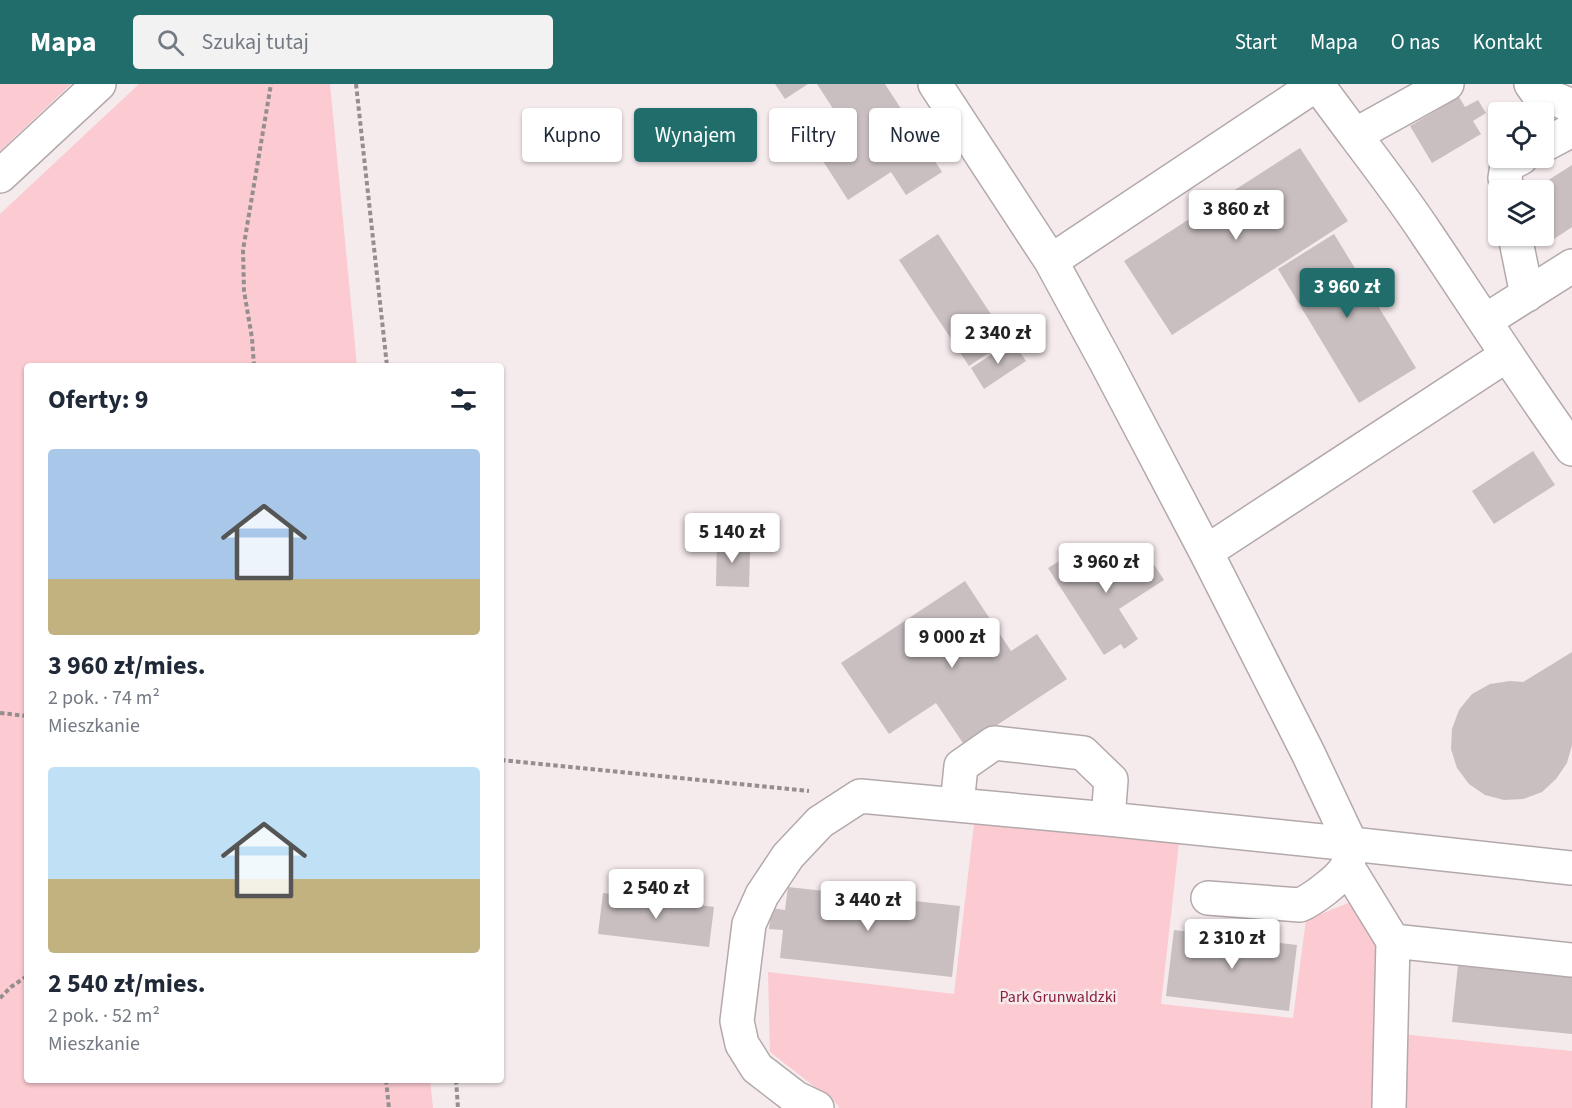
<!DOCTYPE html>
<html lang="pl">
<head>
<meta charset="utf-8">
<style>
	body { margin:0; font-family:"Source Sans 3",sans-serif; background:#f2f2f3; color:#1f2937; height:100vh; display:flex; flex-direction:column; font-size:22px; white-space:nowrap }
	* { box-sizing:border-box; margin:0 }
	p { font-size:20px; color:#747a83 }
	.icon { flex:none; width:33px; height:33px; fill:none; stroke:currentColor; stroke-width:2; stroke-linecap:round; stroke-linejoin:round }
	.map { position:relative; flex:1; overflow:hidden }
	.sheet { position:absolute; left:24px; top:279px; width:480px; height:720px; display:flex; flex-direction:column; background:#fff; border-radius:6px; box-shadow:0 2px 4px #0004 }
	.sheet>* { flex:none }
	.banner { position:absolute; left:522px; top:24px; width:570px; height:54px; display:flex; gap:12px }
	.fabs { position:absolute; left:1488px; top:18px; display:grid; gap:12px }
	.fabs a { display:grid; place-items:center; width:66px; height:66px; border-radius:6px; background:#fff; box-shadow:0 2px 4px #0004; font-size:30px }
	.price { position:absolute; translate:-50% -51px; padding:0 14px; border-radius:6px; background:#fff; color:#222; font-size:20px; line-height:39px; filter:drop-shadow(0 2px 3px #0008) }
	.price::after { content:''; position:absolute; left:50%; top:36px; width:18px; height:14px; margin-left:-9px; background:inherit; clip-path:polygon(0 0,100% 0,50% 100%) }
	.price.on { background:#216d6c; color:#fff }
	ul { padding:0; list-style:none }
	li { display:grid; align-content:center; gap:12px; height:318px; padding:0 24px }
	li span { display:grid; place-items:center; height:186px; border-radius:6px; color:#555 }
	li>.icon { margin-inline-start:auto }
	span .icon { width:108px; height:108px; fill:#fffc; stroke-width:1 }
	li b { font-size:26px }
	h2 { display:flex; justify-content:space-between; align-items:center; height:72px; padding:0 24px; font-size:26px }
	.tag { padding:0 21px; border-radius:6px; background:#fff; box-shadow:0 2px 4px #0004; font-size:21px; line-height:54px }
	.tag.on { background:#216d6c; color:#fff }
	header { display:flex; align-items:center; gap:36px; box-sizing:border-box; height:84px; padding:0 30px; background:#216d6c; color:#fff }
	header strong { font-size:28px }
	nav { display:flex; gap:33px; margin-inline-start:auto; font-size:21px }
	.search { width:420px; height:54px; background:#f2f2f3; display:flex; align-items:center; gap:15px; box-sizing:border-box; padding:0 21px; border-radius:6px; color:#747a83; font-size:22px }
	.map>svg:first-child { display:block }
	.green { fill:#fccad1 }
	.building { fill:#c9bfc0 }
	.lines { fill:none; stroke-linecap:round; stroke-linejoin:round }
	.minor-casing { stroke:#b3a9ab; stroke-width:36 }
	.path { stroke:#958e8e; stroke-width:4; stroke-dasharray:4.5 3; stroke-linecap:butt }
	.minor { stroke:#fff; stroke-width:33 }
	.labels { text-anchor:middle; dominant-baseline:central; stroke-width:5; stroke-linejoin:round; paint-order:stroke }
	.park-label { font-size:16px; fill:#8b1f3e; stroke:#f5eaec }
</style>
</head>
<body>
<header>
<strong>Mapa</strong>
<div class="search"><svg class="icon" aria-label="search" viewBox="0 0 24 24"><circle cx="10" cy="10" r="6"/><path d="M15 15l6 6"/></svg>Szukaj tutaj</div>
<nav><a>Start</a><a>Mapa</a><a>O nas</a><a>Kontakt</a></nav>
</header>
<div class="map">
<svg width="1572" height="1024" viewBox="0 0 1572 1024">
	<rect width="100%" height="100%" fill="#f5eaec"/>
	<path class="green" d="M0,0H71L0,67Z
		M139,0H330L357,282H27V996H430L433,1024H0V130Z
		M975,732L1180,750L1161,920L1293,934L1306,836L1353,817L1383,855L1381,948L1572,967V1024H839L838,1021L770,968L768,888L954,910Z"/>
	<path class="building" d="M775,0H808L785,15Z
		M817,0H885L942,88L906,111L891,88L848,116L816,66L847,46Z
		M1459,13L1465,23L1478,16L1486,29L1473,37L1481,50L1432,79L1410,42Z
		M1300,64L1348,137L1172,251L1124,177Z
		M1572,81V143L1554,155L1544,138V106H1533Z
		M938,150L1008,256L969,282L899,176Z
		M1334,150L1416,284L1359,319L1278,185Z
		M1012,257L1026,277L984,305L971,284Z
		M1533,367L1555,401L1494,440L1472,407Z
		M717,454H738L737,466L750,467L749,503L716,502Z
		M1142,462L1164,496L1119,525L1138,555L1124,565L1121,560L1104,571L1048,484L1079,465L1096,491Z
		M965,497L1011,567L1037,550L1067,595L965,662L936,619L889,650L841,579Z
		M1572,568V661L1567,679L1556,695L1542,708L1523,715L1504,716L1485,711L1469,700L1457,684L1451,665L1452,645L1459,626L1472,610L1490,600L1510,597L1523,598Z
		M788,803L960,822L952,893L780,874L783,846L769,845L771,824L785,826Z
		M603,809L714,823L709,863L598,850Z
		M1174,846L1297,861L1289,927L1166,912Z
		M1458,881L1572,892V950L1452,938Z"/>
	<g class="lines">
		<defs>
			<path id="minor" d="M935,0L1051,177L1106,278L1206,468
				M1317,0L1355,51L1447,0
				M1531,0L1536,7L1572,22
				M1355,51C1380,84 1405,117 1428,152C1476,223 1522,296 1572,365
				M1544,61L1572,46
				M0,92L99,0
				M1507,106L1505,94L1507,81L1521,74
				M1515,152L1527,211
				M1051,177L1317,0
				M1485,237L1572,182
				M957,721L961,682L994,659L1083,669L1111,696L1108,735
				M1347,782L1393,857L1389,1024
				M1208,814L1300,821C1312,816 1339,796 1346,784C1350,778 1350,767 1351,760L1572,784
				M1393,857L1572,876
				M817,1024L796,1014L757,984L742,960L737,937L749,840L762,811L788,772L820,738L860,712L1108,735L1351,760L1308,669L1206,468L1507,271"/>
		</defs>
		<use href="#minor" class="minor-casing"/>
		<path class="path" d="M356,0L387,282
			M254,282L252,254L244,207L243,166L271,0
			M0,629L27,632
			M501,676L809,707
			M0,914L11,903L27,892
			M386,996L389,1024
			M456,996L458,1024"/>
		<use href="#minor" class="minor"/>
	</g>
	<g class="labels">
		<g class="park-label">
			<text x="1058" y="913">Park Grunwaldzki</text>
		</g>
	</g>
</svg>
<div class="fabs">
<a><svg class="icon" aria-label="locate" viewBox="0 0 24 24"><circle cx="12" cy="12" r="6"/><path d="M12 2v4M12 18v4M2 12h4M18 12h4"/></svg></a>
<a><svg class="icon" aria-label="layers" viewBox="0 0 24 24"><path d="M12 4l9 5-9 5-9-5zM3 14l9 5 9-5"/></svg></a>
</div>
<b class="price" style="left:1236px;top:157px">3 860 zł</b>
<b class="price on" style="left:1347px;top:235px">3 960 zł</b>
<b class="price" style="left:998px;top:281px">2 340 zł</b>
<b class="price" style="left:732px;top:480px">5 140 zł</b>
<b class="price" style="left:1106px;top:510px">3 960 zł</b>
<b class="price" style="left:952px;top:585px">9 000 zł</b>
<b class="price" style="left:656px;top:836px">2 540 zł</b>
<b class="price" style="left:868px;top:848px">3 440 zł</b>
<b class="price" style="left:1232px;top:886px">2 310 zł</b>
<div class="banner">
<a class="tag">Kupno</a>
<a class="tag on">Wynajem</a>
<a class="tag">Filtry</a>
<a class="tag">Nowe</a>
</div>
<section class="sheet">
<h2>Oferty: 9<svg class="icon" aria-label="filters" viewBox="0 0 24 24"><path d="M4 7h16M4 17h16"/><circle cx="9" cy="7" r="2"/><circle cx="15" cy="17" r="2"/></svg></h2>
<ul>
<li><span style="background:linear-gradient(#a9c7e8 70%,#c2b280 0)"><svg class="icon" aria-label="home" viewBox="0 0 24 24"><path d="M3 11l9-7 9 7M6 9v11h12V9"/></svg></span><div><b>3 960 zł/mies.</b><p>2 pok. · 74 m²</p><p>Mieszkanie</p></div></li>
<li><span style="background:linear-gradient(#bfe0f5 60%,#c2b280 0)"><svg class="icon" aria-label="home" viewBox="0 0 24 24"><path d="M3 11l9-7 9 7M6 9v11h12V9"/></svg></span><div><b>2 540 zł/mies.</b><p>2 pok. · 52 m²</p><p>Mieszkanie</p></div></li>
</ul>
</section>
</div>
</body>
</html>
